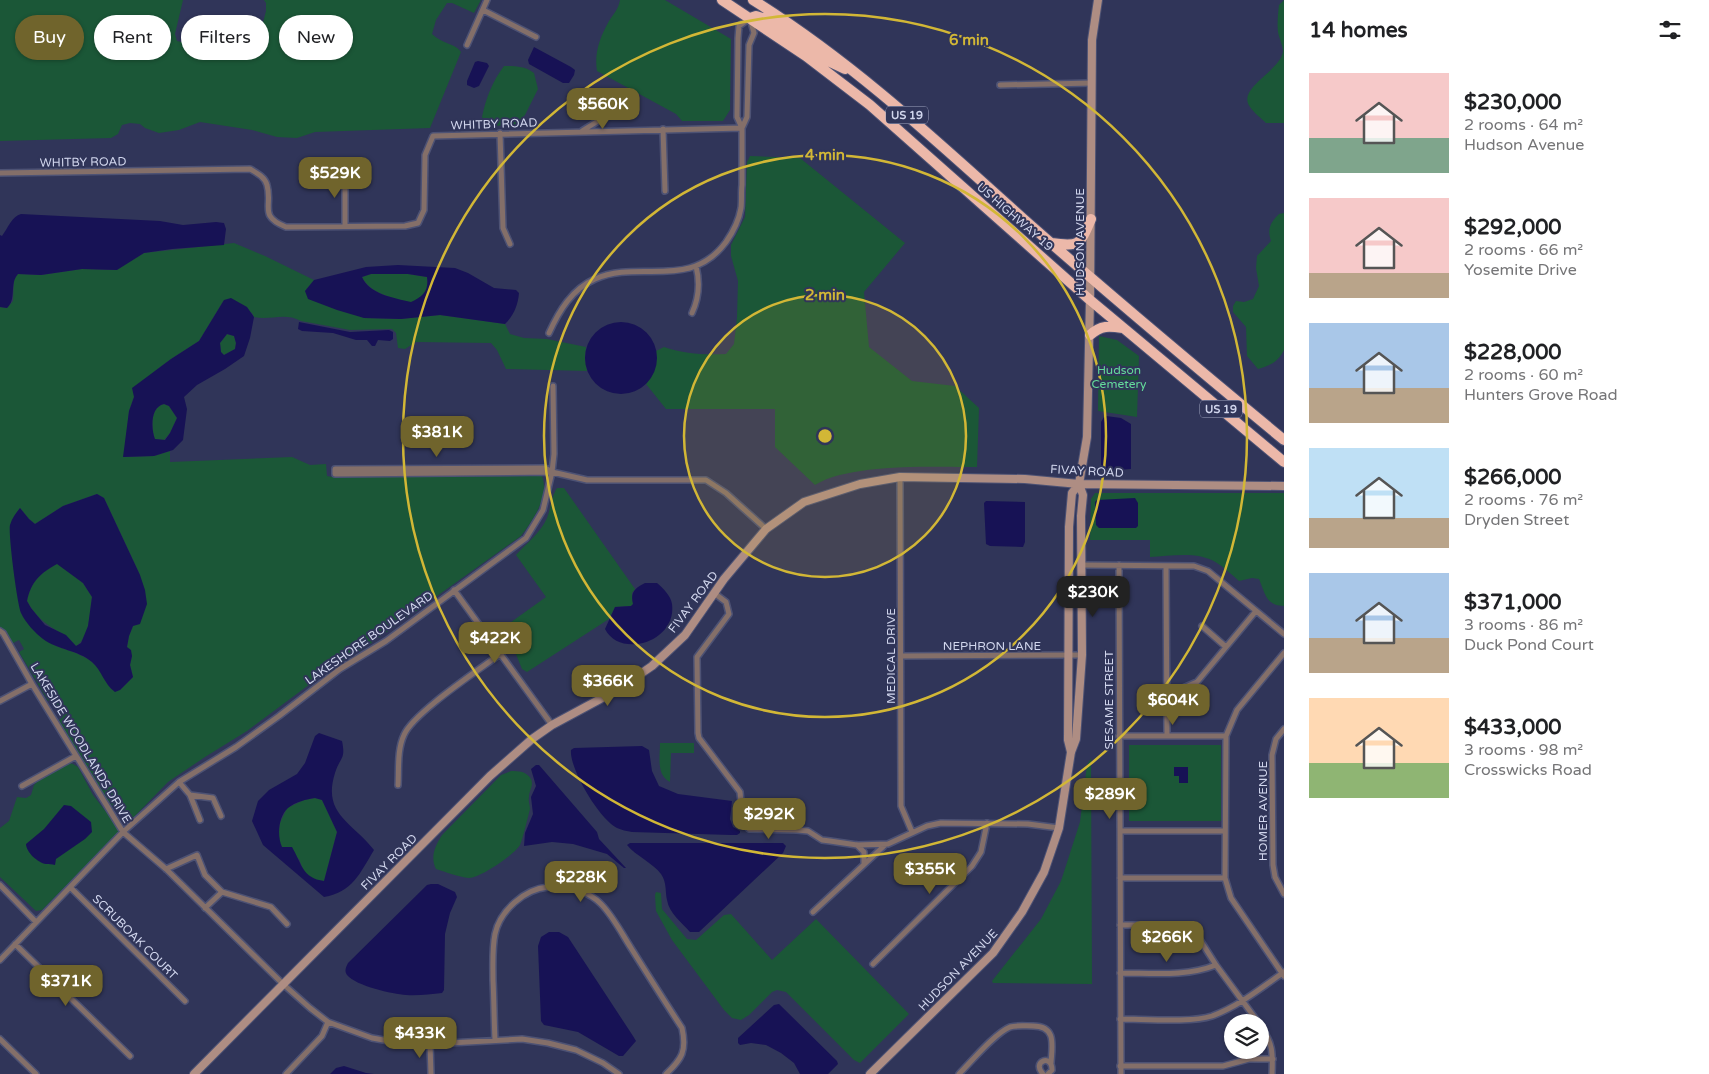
<!DOCTYPE html>
<html lang="en">
<head>
<meta charset="utf-8">
<style>
	body { margin:0; font-family:"Varela Round",sans-serif; background:#f6f6f6; color:#202124; height:100vh; display:flex; flex-direction:column; font-size:19px; white-space:nowrap }
	* { box-sizing:border-box; margin:0 }
	p { font-size:16px; color:#757577 }
	.icon { flex:none; width:28px; height:28px; fill:none; stroke:currentColor; stroke-width:2; stroke-linecap:round; stroke-linejoin:round }
	.map { position:relative; flex:1; overflow:hidden }
	.sheet { display:flex; flex-direction:column; background:#fff; width:425px }
	.sheet>* { flex:none }
	.guide { position:absolute; left:15px; top:15px; width:475px; height:45px; display:flex; gap:10px }
	.buttons { position:absolute; left:1224px; top:1014px; display:grid; gap:10px }
	.buttons a { display:grid; place-items:center; width:45px; height:45px; border-radius:50%; background:#fff; box-shadow:0 1px 4px #0004; font-size:25px }
	.price { position:absolute; translate:-50% -42px; padding:0 11px; border-radius:10px; background:#70642c; color:#fff; font-size:16px; line-height:32px; filter:drop-shadow(0 1px 2px #0008) }
	.price::after { content:''; position:absolute; left:50%; top:30px; width:15px; height:11px; margin-left:-8px; background:inherit; clip-path:polygon(0 0,100% 0,50% 100%) }
	.price.active { background:#222; color:#fff }
	ul { padding:0; list-style:none }
	li { display:flex; align-items:center; gap:15px; height:125px; padding:0 25px }
	li span { display:grid; place-items:center; flex:none; width:140px; height:100px; border-radius:0px; color:#555 }
	li>.icon { margin-inline-start:auto }
	span .icon { width:60px; height:60px; fill:#fffc; stroke-width:1 }
	li b { font-size:21px }
	h2 { display:flex; justify-content:space-between; align-items:center; height:60px; padding:0 25px; font-size:21px }
	.pill { padding:0 18px; border-radius:22px; background:#fff; box-shadow:0 1px 4px #0004; font-size:18px; line-height:45px }
	.pill.active { background:#70642c; color:#fff }
	main { display:flex; flex:1; min-height:0 }
	.map>svg:first-child { display:block }
	.green { fill:#1b5737; fill-rule:evenodd }
	.water { fill:#171255; fill-rule:evenodd }
	.lines { fill:none; stroke-linecap:round; stroke-linejoin:round }
	.street-casing { stroke:#4d5274; stroke-width:8 }
	.secondary-casing { stroke:#4d5274; stroke-width:10 }
	.highway-casing { stroke:#4d5274; stroke-width:12 }
	.street { stroke:#846f69; stroke-width:5 }
	.secondary { stroke:#ae8d83; stroke-width:8 }
	.highway { stroke:#ecb8a9; stroke-width:10 }
	.ring { fill:none; stroke:#d2b736; stroke-width:2.5 }
	.labels { text-anchor:middle; dominant-baseline:central; stroke-width:4; stroke-linejoin:round; paint-order:stroke }
	.shield { fill:#303559; stroke:#a1a6c1; stroke-width:1 }
	.shield-label { font-size:11px; font-weight:bold; fill:#d1d6ed }
	.street-label { font-size:12px; fill:#d1d6ed; stroke:#303559 }
	.park-label { font-size:12px; fill:#64db9a; stroke:#303559 }
	.centre { fill:#d2b736; stroke:#303559; stroke-width:2.5 }
	.ring-label { font-size:15px; text-anchor:middle; font-weight:bold; fill:#d2b736; stroke:#303559; stroke-width:4; stroke-linejoin:round; paint-order:stroke }
</style>
</head>
<body>
<main>
<div class="map">
<svg width="1284" height="1074" viewBox="0 0 1284 1074">
	<rect width="100%" height="100%" fill="#303559"/>
	<path class="green" d="M0,0H183L175,34L177,41L242,56L253,50L259,38L266,11V3L264,0H481L474,13L452,3H447L436,20L432,34C442,44 455,43 461,52L430,128L315,132L297,138L277,137L252,130L200,122L179,130L159,133L145,128L140,124L130,123L122,125L118,134L111,138L0,141Z
		M620,0H665L731,39L730,110L723,121H682L676,114L597,71C594,53 600,37 609,21C614,13 618,10 620,0Z
		M1284,0V123H1266C1261,118 1254,113 1250,107C1236,88 1281,71 1283,51C1283,46 1279,38 1278,32C1277,24 1278,14 1279,5Z
		M504,66C515,66 525,66 534,73L538,89L525,115L515,125L487,126L482,117C486,98 492,82 504,66Z
		M750,156L800,158L905,243L864,292L869,347L912,381L955,386L979,408L977,467C934,467 850,463 815,485L775,447V409H666L646,384C654,373 657,365 656,351L664,347C685,354 704,355 726,354L734,344L737,317L738,281L731,256V245L745,217L747,162Z
		M1284,213V350C1278,362 1271,365 1258,369L1247,356L1246,327L1233,312V306L1236,301L1244,302L1253,299L1259,286L1256,268L1257,256L1271,241C1267,229 1270,223 1279,214Z
		M234,243L265,256L314,280L305,291L364,318L401,319L440,315L505,324L510,334L524,338L547,339L586,347L585,359L587,371L506,369L497,350L491,343L416,342L405,349L398,348L396,333L392,329L350,330L301,321C284,312 270,321 254,317L252,313L224,300L199,341L171,359L155,371L134,397L129,411L124,457L154,456L170,451V462L292,457L310,465L326,464L327,476L332,477L542,476C550,497 532,521 521,536L363,649L337,664L247,731L205,757L168,782L131,820H127L119,814L100,791L59,720L63,717L53,699L48,701L19,652L24,649L19,640L13,643L6,633L0,628V307L7,308L13,301L14,278L18,274L41,275L82,269L116,270L144,253ZM97,494L104,498L140,575L133,626L129,636L127,647L132,656L130,665L133,677L120,690L111,689L98,668L90,660L76,653L56,646L21,613L14,571L10,526L20,508L29,519L35,524L63,506Z
		M371,274H408L427,277C429,293 424,296 411,303C394,298 370,294 362,277Z
		M227,334L234,336L236,343L235,349L224,355L221,352L220,343Z
		M1099,336L1117,340L1139,356L1137,417L1098,411Z
		M164,404L169,406L177,418L170,433L164,440L155,439C151,429 150,407 164,404Z
		M557,488H564L635,589L632,593L633,604L631,606L615,607L609,619L527,672L522,669L513,647L500,630L546,597L516,555C526,544 541,532 547,518C551,508 551,497 557,488Z
		M1095,493H1284V606C1266,606 1265,593 1259,579L1252,578L1239,581C1232,575 1225,568 1217,563C1198,551 1172,556 1150,557V540H1090L1091,499Z
		M57,563L83,583L92,597C89,612 91,637 76,646C58,627 41,627 27,601C31,581 40,574 57,563Z
		M660,743H694V753H671L670,782C656,775 660,757 660,743Z
		M1129,745H1221V821H1129Z
		M1091,758L1092,984L993,983L992,981L1041,919L1061,881L1080,822L1087,765Z
		M69,763L73,764L78,767L93,795L117,826L119,832L42,910L36,911L0,877V828L9,821L17,797L26,798L31,795L34,785L37,782Z
		M511,771C519,771 526,771 531,779C534,786 529,790 529,797C528,801 530,805 530,809C529,813 522,842 520,845C514,855 480,878 469,878C458,877 446,872 436,869C430,857 435,846 442,835L501,775Z
		M315,798L322,800L337,832L324,881L314,880L304,872L299,859L282,847L278,838L280,823L287,808L304,800Z
		M656,892L661,893L662,909L687,939L696,940L724,915L731,914L772,960L816,919L909,1014L860,1063L854,1060L786,992L777,990L772,992L749,1015L741,1020L732,1018L724,1010L672,940L656,911L655,895Z"/>
	<path class="water" d="M534,47L571,67L575,70L574,75L569,83H563L529,64L528,60Z
		M478,61L487,63L489,66L479,86L474,88L467,85V81L475,62Z
		M21,214L160,221L183,225L216,222L224,223L226,229L224,245L172,249L144,253L117,270L82,269L41,275L18,274C9,284 17,299 7,308L0,307V235L2,236C8,228 12,216 21,214Z
		M398,265L455,268L468,273L494,288L516,290L519,293C518,305 514,315 505,324L440,315L401,319L364,318L337,310L308,299L305,291L314,280L366,267ZM371,274H408L427,277C429,291 423,296 411,302C394,298 369,294 362,277Z
		M231,298L247,307L254,317L250,338L244,356L225,369L197,385L184,397L187,409L183,440L173,450L154,456L123,457L129,411L134,397L132,388L171,359L199,341L224,300ZM227,334L234,336L236,343L235,349L224,355L221,352L220,343ZM164,404L169,406L177,418L170,433L165,440L155,439C151,429 150,407 164,404Z
		M299,322L350,332L389,330L393,332V339L390,341L378,340L375,346H372L367,340H356L333,333L302,331L298,329Z
		M585 358a36 36 0 1 1 72 0a36 36 0 1 1-72 0Z
		M1106,416L1121,418L1131,424V469L1104,471L1101,469V422L1104,417Z
		M97,494L104,498L140,575L145,590L147,604L140,624L133,626L129,636L127,647L131,650L132,656L130,665L133,677L120,690L115,692C104,684 102,671 92,662C78,650 58,650 43,639C35,633 25,622 21,613C17,603 8,533 10,525C12,518 16,513 20,508L29,519L35,524L63,506ZM57,564L83,583L92,597L88,626L81,643L76,646L66,635L45,625L31,608L27,601C31,582 40,573 57,564Z
		M1135,498L1138,503V526L1136,528H1099L1096,525L1095,502L1097,500Z
		M986,501L1025,502V542L1023,547L990,546L986,544L984,503Z
		M645,583H657C663,588 671,596 672,604C677,642 620,659 605,629L615,607L631,606L633,604C630,592 635,588 645,583Z
		M319,733L342,741C346,760 340,757 335,773C322,814 352,822 374,850C360,873 353,892 324,897L263,845L252,821L258,801L269,790L297,774L305,763L315,736ZM315,798L322,800L337,832L324,881C302,878 302,864 292,847H282C277,836 278,817 288,808C295,802 307,799 315,798Z
		M642,746L649,750L652,771L659,786L678,794L732,801L730,819L733,827L740,831V833L737,835H731L632,832C627,831 621,830 617,828C599,819 569,768 571,750L574,748Z
		M536,765H539L597,832L599,839L626,868H624L607,854L573,844L552,842L524,846L525,833L533,814L531,797L536,786L531,769Z
		M1174,767H1188V783H1179V776H1174Z
		M64,805L71,806L91,822L92,832L85,839L56,859L55,865C52,864 49,864 46,864C38,863 26,852 26,844L44,829Z
		M630,843H783L786,846L783,853L699,932H690C682,923 669,913 667,900C665,891 667,883 661,874C653,863 636,856 627,845Z
		M431,884H438L455,892L457,897L450,913L445,934L444,990L442,993C431,994 418,996 406,995C393,994 356,986 347,975C344,971 346,967 348,963L427,885Z
		M549,932H559L568,937L633,1036L636,1041L623,1056H619L578,1032L544,1025L541,1021L538,946L541,937Z
		M779,1004L837,1061L838,1064L828,1074H800L794,1063L781,1053L766,1045L751,1043L740,1045L738,1043V1038L774,1005Z
		M344,1066L366,1073L374,1074H330L336,1068Z"/>
	<g class="lines">
		<defs>
			<path id="street" d="M483,10L536,37
				M467,45L487,0
				M1000,85L1092,83
				M663,129L665,191
				M582,131L614,111
				M500,133L503,228L510,244
				M0,173L250,169C257,173 265,177 267,185C273,206 258,216 286,227L405,226L418,223L424,210L425,155L433,136L742,128
				M345,226V173
				M692,313C699,298 700,282 696,266
				M549,333C559,311 572,289 595,279C639,259 690,291 726,242C733,232 739,220 741,208C742,200 741,192 742,185C742,166 742,147 742,128L747,117L749,45L754,33L750,18L739,26L738,38L737,117L742,128
				M545,468L552,472L335,474V469Z
				M552,472L554,454L553,386
				M900,477L901,806L912,832
				M1081,565L1194,566L1208,571L1284,634
				M1119,565L1121,1074
				M1166,566L1167,736
				M454,590L552,725
				M714,593L726,602L729,614L697,657L698,733L699,738L740,792L743,823L749,829L797,830L808,831L822,840L830,841L857,845L888,844L927,826L941,823L1028,824L1059,828
				M1202,626L1226,647
				M0,631L3,633L32,684L123,832L166,869L283,984L310,1008L328,1022L372,1038L401,1043L430,1044L522,1039L548,1043L576,1050L603,1063L619,1074
				M1284,653L1237,710L1226,736L1225,878L1231,898L1284,976
				M901,656L1082,655
				M1166,688H1183L1197,682L1256,611
				M0,701L32,684
				M1284,729L1276,739L1272,755L1273,865L1275,877L1284,894
				M1119,736H1226
				M179,782L190,795L200,820
				M398,785C399,769 397,750 404,735C413,713 479,670 500,654
				M22,786L76,756
				M190,795L213,798L221,816
				M1120,831H1225
				M857,845L864,852V863
				M166,869L197,855L205,875L222,892
				M1120,878H1225
				M0,885L36,922
				M71,888L185,1001
				M205,908L222,892L271,907L287,924
				M813,912L885,845
				M1120,925H1179L1188,928L1195,932L1216,965L1258,1022
				M15,944L130,1056
				M0,960L123,832L179,782L236,747L279,716L340,669L386,641L526,538L543,510L552,472L587,480H706L726,493L766,529
				M873,964L972,866L981,852L987,823
				M1120,973C1152,973 1186,977 1216,965
				M1120,1019C1144,1019 1191,1023 1212,1016C1239,1006 1261,988 1284,972
				M1260,1025C1273,1043 1273,1053 1272,1074
				M0,1039L36,1074
				M495,1040C494,1020 494,1000 493,980C493,964 492,949 495,934C500,911 524,889 548,887C567,886 587,890 601,904C613,916 622,934 631,948C648,975 665,1002 682,1028C687,1051 682,1059 666,1074
				M430,1044L431,1074
				M1120,1066H1223L1249,1059H1273
				M286,1074L322,1036L328,1022
				M959,1074C971,1062 995,1033 1010,1027C1017,1025 1025,1026 1033,1026C1057,1026 1052,1046 1051,1063
				M1043,1074C1031,1062 1052,1053 1052,1070L1048,1074"/>
			<path id="secondary" d="M1071,752L1068,740L1069,527L1072,493L1079,484L1087,437L1090,300L1092,40L1098,0
				M194,1074L490,776L532,739L552,725L617,690L652,666L685,635L724,579L766,529L804,502L860,484L900,477L1025,479L1079,484L1284,486
				M870,1074L993,953L1022,912L1044,872L1059,828L1071,752L1076,739L1082,655L1081,516L1083,495L1079,484"/>
			<path id="highway" d="M722,0L806,56L870,105L1090,300L1284,462
				M753,0C854,63 940,144 1028,223C1112,297 1198,369 1284,440
				M750,18L756,16L766,19L828,61L845,69
				M1051,243C1080,247 1080,245 1091,219
				M1090,335C1101,325 1109,326 1123,328"/>
		</defs>
		<use href="#street" class="street-casing"/>
		<use href="#secondary" class="secondary-casing"/>
		<use href="#highway" class="highway-casing"/>
		<use href="#street" class="street"/>
		<use href="#secondary" class="secondary"/>
		<use href="#highway" class="highway"/>
	</g>
	<circle cx="825" cy="436" r="141" fill="#d2b736" fill-opacity=".12"/>
	<g class="ring">
		<circle cx="825" cy="436" r="141"/>
		<circle cx="825" cy="436" r="281"/>
		<circle cx="825" cy="436" r="422"/>
	</g>
	<g class="labels">
		<g class="shield">
			<rect x="886" y="106.5" width="42" height="17" rx="4"/>
			<rect x="1200" y="400.5" width="42" height="17" rx="4"/>
		</g>
		<g class="shield-label">
			<text x="907" y="115">US 19</text>
			<text x="1221" y="409">US 19</text>
		</g>
		<g class="street-label">
			<text transform="translate(494 124) rotate(-2)">WHITBY ROAD</text>
			<text transform="translate(83 162) rotate(-1)">WHITBY ROAD</text>
			<text transform="translate(1015 217) rotate(41)">US HIGHWAY 19</text>
			<text transform="translate(1080 242) rotate(-90)">HUDSON AVENUE</text>
			<text transform="translate(1087 471) rotate(3)">FIVAY ROAD</text>
			<text transform="translate(693 602) rotate(-53)">FIVAY ROAD</text>
			<text transform="translate(369 638) rotate(-35)">LAKESHORE BOULEVARD</text>
			<text x="992" y="646">NEPHRON LANE</text>
			<text transform="translate(891 656) rotate(-90)">MEDICAL DRIVE</text>
			<text transform="translate(1109 700) rotate(-90)">SESAME STREET</text>
			<text transform="translate(81 743) rotate(59)">LAKESIDE WOODLANDS DRIVE</text>
			<text transform="translate(1263 811) rotate(-90)">HOMER AVENUE</text>
			<text transform="translate(389 862) rotate(-45)">FIVAY ROAD</text>
			<text transform="translate(135 937) rotate(45)">SCRUBOAK COURT</text>
			<text transform="translate(958 970) rotate(-46)">HUDSON AVENUE</text>
		</g>
		<g class="park-label">
			<text x="1119" y="370">Hudson<tspan x="1119" dy="14">Cemetery</tspan></text>
		</g>
	</g>
	<circle cx="825" cy="436" r="8" class="centre"/>
	<g class="ring-label">
		<text x="969" y="45">6 min</text>
		<text x="825" y="160">4 min</text>
		<text x="825" y="300">2 min</text>
	</g>
</svg>
<div class="buttons">
<a><svg class="icon" aria-label="layers" viewBox="0 0 24 24"><path d="M12 4l9 5-9 5-9-5zM3 14l9 5 9-5"/></svg></a>
</div>
<b class="price" style="left:603px;top:130px">$560K</b>
<b class="price" style="left:335px;top:199px">$529K</b>
<b class="price" style="left:437px;top:458px">$381K</b>
<b class="price active" style="left:1093px;top:618px">$230K</b>
<b class="price" style="left:495px;top:664px">$422K</b>
<b class="price" style="left:608px;top:707px">$366K</b>
<b class="price" style="left:1173px;top:726px">$604K</b>
<b class="price" style="left:1110px;top:820px">$289K</b>
<b class="price" style="left:769px;top:840px">$292K</b>
<b class="price" style="left:930px;top:895px">$355K</b>
<b class="price" style="left:581px;top:903px">$228K</b>
<b class="price" style="left:1167px;top:963px">$266K</b>
<b class="price" style="left:66px;top:1007px">$371K</b>
<b class="price" style="left:420px;top:1059px">$433K</b>
<div class="guide">
<a class="pill active">Buy</a>
<a class="pill">Rent</a>
<a class="pill">Filters</a>
<a class="pill">New</a>
</div>
</div>
<section class="sheet">
<h2>14 homes<svg class="icon" aria-label="filters" viewBox="0 0 24 24"><path d="M4 7h16M4 17h16"/><circle cx="9" cy="7" r="2"/><circle cx="15" cy="17" r="2"/></svg></h2>
<ul>
<li><span style="background:linear-gradient(#f6c9c9 65%,#7fa58c 0)"><svg class="icon" aria-label="home" viewBox="0 0 24 24"><path d="M3 11l9-7 9 7M6 9v11h12V9"/></svg></span><div><b>$230,000</b><p>2 rooms · 64 m²</p><p>Hudson Avenue</p></div></li>
<li><span style="background:linear-gradient(#f6c9c9 75%,#b9a48a 0)"><svg class="icon" aria-label="home" viewBox="0 0 24 24"><path d="M3 11l9-7 9 7M6 9v11h12V9"/></svg></span><div><b>$292,000</b><p>2 rooms · 66 m²</p><p>Yosemite Drive</p></div></li>
<li><span style="background:linear-gradient(#a9c7e8 65%,#b9a48a 0)"><svg class="icon" aria-label="home" viewBox="0 0 24 24"><path d="M3 11l9-7 9 7M6 9v11h12V9"/></svg></span><div><b>$228,000</b><p>2 rooms · 60 m²</p><p>Hunters Grove Road</p></div></li>
<li><span style="background:linear-gradient(#bfe0f5 70%,#b9a48a 0)"><svg class="icon" aria-label="home" viewBox="0 0 24 24"><path d="M3 11l9-7 9 7M6 9v11h12V9"/></svg></span><div><b>$266,000</b><p>2 rooms · 76 m²</p><p>Dryden Street</p></div></li>
<li><span style="background:linear-gradient(#a9c7e8 65%,#b9a48a 0)"><svg class="icon" aria-label="home" viewBox="0 0 24 24"><path d="M3 11l9-7 9 7M6 9v11h12V9"/></svg></span><div><b>$371,000</b><p>3 rooms · 86 m²</p><p>Duck Pond Court</p></div></li>
<li><span style="background:linear-gradient(#ffd9b3 65%,#8fb573 0)"><svg class="icon" aria-label="home" viewBox="0 0 24 24"><path d="M3 11l9-7 9 7M6 9v11h12V9"/></svg></span><div><b>$433,000</b><p>3 rooms · 98 m²</p><p>Crosswicks Road</p></div></li>
</ul>
</section>
</main>
</body>
</html>
